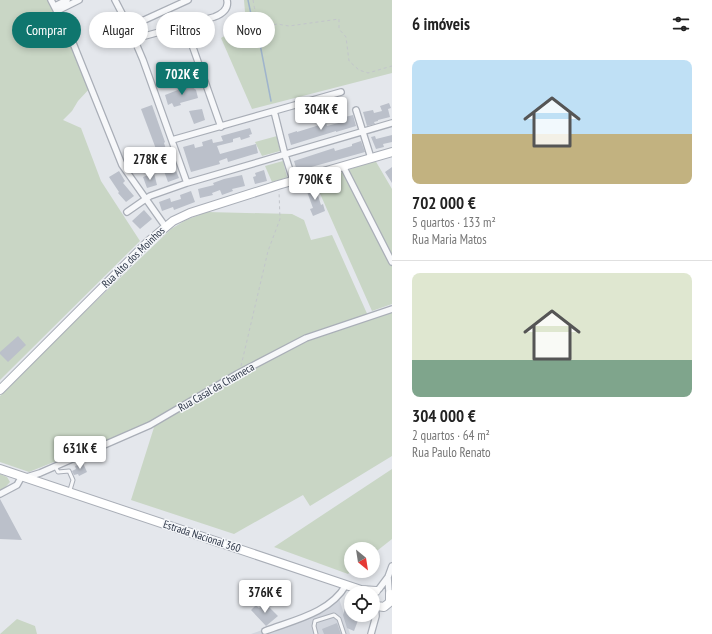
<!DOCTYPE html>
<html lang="pt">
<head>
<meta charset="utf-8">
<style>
	body { margin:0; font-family:"PT Sans Narrow",sans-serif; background:#f2f2f2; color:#222; height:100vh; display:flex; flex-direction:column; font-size:15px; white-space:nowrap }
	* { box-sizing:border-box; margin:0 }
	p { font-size:13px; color:#767676 }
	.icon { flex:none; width:22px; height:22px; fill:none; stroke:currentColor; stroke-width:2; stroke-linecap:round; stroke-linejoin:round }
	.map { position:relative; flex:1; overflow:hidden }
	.side { display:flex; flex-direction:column; background:#fff; width:320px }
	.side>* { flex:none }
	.guide { position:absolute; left:12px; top:12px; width:320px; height:36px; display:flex; gap:8px }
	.needle { width:26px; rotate:150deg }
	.tools { position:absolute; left:344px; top:542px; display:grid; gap:8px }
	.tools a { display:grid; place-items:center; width:36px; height:36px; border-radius:50%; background:#fff; box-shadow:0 2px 6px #0003; font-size:20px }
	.price { position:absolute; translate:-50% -34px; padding:0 9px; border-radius:4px; background:#fff; color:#222; font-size:13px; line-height:26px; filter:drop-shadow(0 1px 2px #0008) }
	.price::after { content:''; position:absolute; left:50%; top:24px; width:12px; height:9px; margin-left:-6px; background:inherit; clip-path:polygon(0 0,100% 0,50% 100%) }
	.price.on { background:#0f766e; color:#fff }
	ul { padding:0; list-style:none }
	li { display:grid; align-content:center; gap:8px; height:212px; padding:0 20px }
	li+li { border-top:1px solid #e0e0e0 }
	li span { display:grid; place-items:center; height:124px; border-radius:8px; color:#555 }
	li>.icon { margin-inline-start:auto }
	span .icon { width:72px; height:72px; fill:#fffc; stroke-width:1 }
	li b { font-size:17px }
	h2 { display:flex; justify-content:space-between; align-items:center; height:48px; padding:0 20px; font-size:17px }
	.pill { padding:0 14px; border-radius:18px; background:#fff; box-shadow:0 2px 6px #0003; font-size:14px; line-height:36px }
	.pill.on { background:#0f766e; color:#fff }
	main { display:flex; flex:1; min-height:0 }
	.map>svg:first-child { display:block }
	.built { fill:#d2d6de }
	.green { fill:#c9d6c5 }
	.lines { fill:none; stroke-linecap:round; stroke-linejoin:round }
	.stream { stroke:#9fb4cc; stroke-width:1.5 }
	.building { fill:#bbc0ca }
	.lane-casing { stroke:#a9aeb7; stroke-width:5 }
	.street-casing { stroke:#a9aeb7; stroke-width:8 }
	.secondary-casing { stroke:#a9aeb7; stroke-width:10 }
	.path { stroke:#c2c5cb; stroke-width:1; stroke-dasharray:3 3; stroke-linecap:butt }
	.lane { stroke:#f7f8fa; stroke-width:3 }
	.street { stroke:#f7f8fa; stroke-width:5.5 }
	.secondary { stroke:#fff; stroke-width:8 }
	.labels { text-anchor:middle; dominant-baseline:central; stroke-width:3; stroke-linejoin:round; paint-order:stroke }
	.street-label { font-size:11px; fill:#2b3445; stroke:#f4f6f9 }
</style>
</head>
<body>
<main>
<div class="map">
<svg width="392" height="634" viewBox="0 0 392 634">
	<rect width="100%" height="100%" fill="#e4e7ec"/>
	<path class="built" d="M339,598L350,634H251L314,611Z"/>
	<path class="green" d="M0,0H51L91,87L78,101L72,111L63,120L81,128L101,181L140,241L0,380Z
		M244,0H392V73L252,109L221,38L246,24Z
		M277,136L280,151L262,156L255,142Z
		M375,160L392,189V304L372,311L314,180L337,174Z
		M283,161L287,177L283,179L272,182L265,166Z
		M207,212L292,214L304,220L311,240L332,235L369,318L392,311V456L310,506L303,495L234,534L131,500L156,421L29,472L0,462V396L70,326L171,229L186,220Z
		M392,469V539L373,554V549H351V571L348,574L274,547Z
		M0,474L7,477L10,482L0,493Z
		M17,619L35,626L37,634H0Z"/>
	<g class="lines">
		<path class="stream" d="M248,0L252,19L259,39L271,101"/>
	</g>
	<path class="building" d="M182,86H191L196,90L198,98L180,103L181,105L174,107L172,103L168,105L165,95L183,88Z
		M389,103L391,108L388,109L390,117L378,120V121L374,122L375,124L367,126L363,112L373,110L374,113L382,111L380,106Z
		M152,105L165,142L164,143L172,167L174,166L179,178L168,182L161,163L159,164L154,150L156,149L141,109Z
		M202,109L205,120L194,124L189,111Z
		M353,115L356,126L336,132V131L291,145L288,134L297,131V132L326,123L327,126L346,121L345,117Z
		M250,128L252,134L249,135L250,137L241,140L240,137L233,139V142L217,146L220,154L256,144L258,153L228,162L227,158L219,161L220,164L191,172L183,147L194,144L195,148L203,146L202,142L212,139L213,143L223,141L221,136Z
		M392,135V142L383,144L384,147L376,149L371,137L375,136L376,139Z
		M361,141L365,152L297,171L294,161L334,148L335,151L352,146V144Z
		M392,167V183L385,172Z
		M264,170L267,181L255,184L253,177L256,176L255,173Z
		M119,171L125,181L123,183L134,196L126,202L118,193L119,192L109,177Z
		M154,173L157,185L147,188L143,177Z
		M242,175L245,186L232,189L233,191L222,195L220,190L212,193L213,195L200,198L198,189L214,185L213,183L224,179Z
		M315,186L321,205L323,204L325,211L313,216L310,209L313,208L306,189Z
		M191,191L195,202L174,210L173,207L162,211L159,202L170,198L171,202L181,199L180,195Z
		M144,210L152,219L140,229L132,221Z
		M18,336L26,345L8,362L0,354V352Z
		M83,463L87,472L79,476L78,474L74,475L72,471L76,469L75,466Z
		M0,499L22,540L0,539Z
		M265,603L278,616L266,626L251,610L256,605L259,608Z
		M346,605L351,607V615H360L354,631L347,628L343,615Z
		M337,623L341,634H324L322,629Z"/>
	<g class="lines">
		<defs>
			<path id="lane" d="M55,466L58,472L69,471L73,480L70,490
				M316,634L314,626L315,621L334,615L339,619L344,634"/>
			<path id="street" d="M51,0L73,43L122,165L165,226
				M115,0L129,27L143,60L187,183L150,196L127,212
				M55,6L67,0
				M57,11L79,0
				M185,25L221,127
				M129,27L188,0
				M134,39L214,17C222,14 229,9 227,0
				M356,110L371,158
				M172,140L274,111
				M343,166L392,262
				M293,180L285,155L274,111L341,92
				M187,183L392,123
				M27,477L40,473L150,425L237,374L306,338L392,309
				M0,494L17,485L22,476
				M388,577L389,592
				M379,589L388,577L392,566
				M265,631C294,620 330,613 346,585
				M371,634L376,616L375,604"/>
			<path id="secondary" d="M0,390L149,241L173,221L190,213L278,185L392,152
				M0,469L361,590L376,591
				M373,600L377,606L384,607L390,602V594"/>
		</defs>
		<use href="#lane" class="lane-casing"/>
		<use href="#street" class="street-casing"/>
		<use href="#secondary" class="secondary-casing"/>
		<path class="path" d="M253,0L257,22L264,28L277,24L289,26L339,19V29L346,37L349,61L359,70L368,73L392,66
			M241,366L268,251L280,219L279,191"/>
		<use href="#lane" class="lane"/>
		<use href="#street" class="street"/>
		<use href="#secondary" class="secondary"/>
	</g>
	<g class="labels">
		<g class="street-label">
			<text transform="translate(133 257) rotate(-44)">Rua Alto dos Moinhos</text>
			<text transform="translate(216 387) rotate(-30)">Rua Casal da Charneca</text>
			<text transform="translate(202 536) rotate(18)">Estrada Nacional 360</text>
		</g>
	</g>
</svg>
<div class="tools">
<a><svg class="needle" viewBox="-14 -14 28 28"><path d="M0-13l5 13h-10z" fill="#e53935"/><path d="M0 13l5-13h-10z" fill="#767676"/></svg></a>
<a><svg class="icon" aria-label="locate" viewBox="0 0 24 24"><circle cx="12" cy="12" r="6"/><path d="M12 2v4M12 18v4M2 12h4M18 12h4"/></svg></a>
</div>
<b class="price on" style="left:182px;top:96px">702K €</b>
<b class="price" style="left:321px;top:131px">304K €</b>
<b class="price" style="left:150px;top:181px">278K €</b>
<b class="price" style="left:315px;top:201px">790K €</b>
<b class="price" style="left:80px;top:470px">631K €</b>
<b class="price" style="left:265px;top:614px">376K €</b>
<div class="guide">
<a class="pill on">Comprar</a>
<a class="pill">Alugar</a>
<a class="pill">Filtros</a>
<a class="pill">Novo</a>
</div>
</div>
<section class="side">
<h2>6 imóveis<svg class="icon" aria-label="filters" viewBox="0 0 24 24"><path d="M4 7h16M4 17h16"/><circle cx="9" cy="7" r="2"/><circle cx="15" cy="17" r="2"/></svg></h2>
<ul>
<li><span style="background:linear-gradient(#bfe0f5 60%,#c2b280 0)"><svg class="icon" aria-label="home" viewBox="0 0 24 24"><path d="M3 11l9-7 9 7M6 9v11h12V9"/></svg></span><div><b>702 000 €</b><p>5 quartos · 133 m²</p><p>Rua Maria Matos</p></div></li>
<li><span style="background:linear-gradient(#dfe7d0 70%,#7fa58c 0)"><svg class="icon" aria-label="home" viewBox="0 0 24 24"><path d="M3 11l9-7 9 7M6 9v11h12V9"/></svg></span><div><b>304 000 €</b><p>2 quartos · 64 m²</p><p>Rua Paulo Renato</p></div></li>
</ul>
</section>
</main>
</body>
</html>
